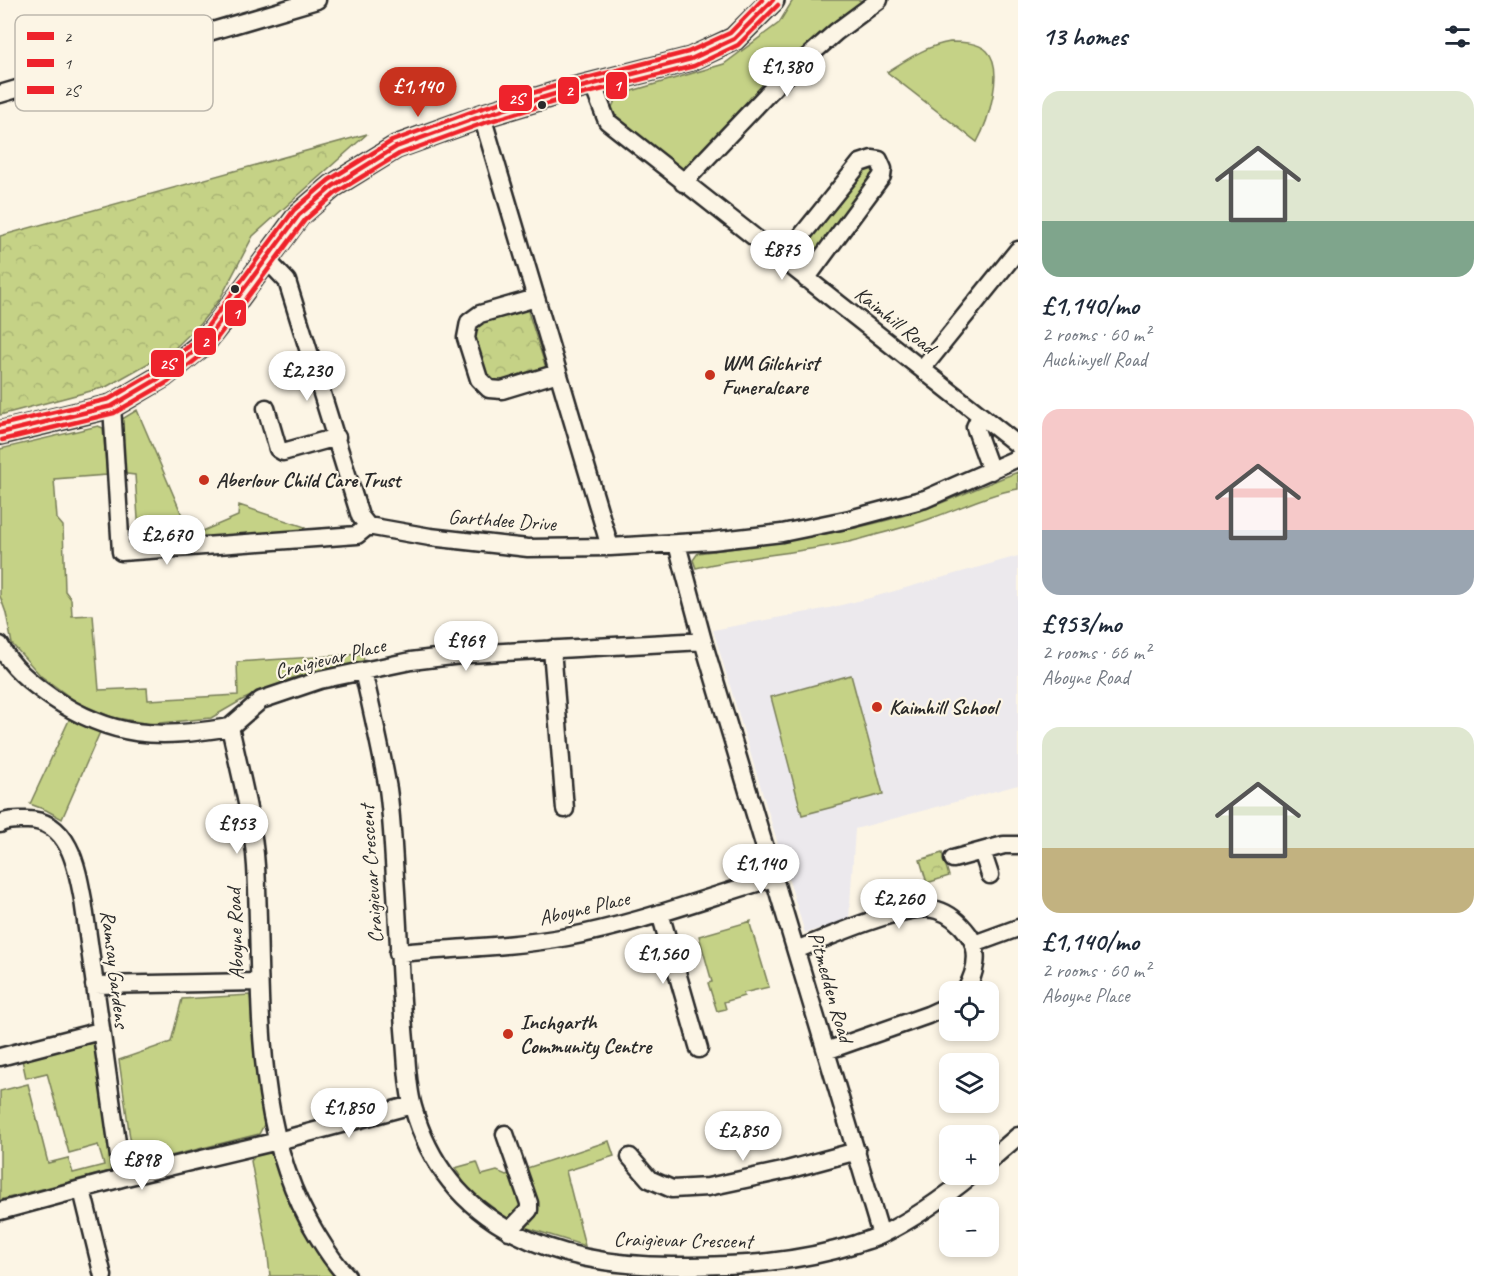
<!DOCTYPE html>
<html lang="en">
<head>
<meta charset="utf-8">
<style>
	body { margin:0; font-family:Caveat,sans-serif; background:#f2f2f3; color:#1f2937; height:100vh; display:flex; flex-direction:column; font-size:22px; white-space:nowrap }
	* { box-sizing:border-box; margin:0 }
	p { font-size:20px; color:#747a83 }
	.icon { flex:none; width:33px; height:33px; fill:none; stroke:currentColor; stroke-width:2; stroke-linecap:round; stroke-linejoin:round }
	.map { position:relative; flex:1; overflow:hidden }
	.panel { display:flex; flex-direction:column; background:#fff; width:480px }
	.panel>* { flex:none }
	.controls { position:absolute; left:939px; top:981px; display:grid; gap:12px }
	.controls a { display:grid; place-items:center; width:60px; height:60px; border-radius:12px; background:#fff; box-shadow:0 3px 9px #0003; font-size:30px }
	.price { position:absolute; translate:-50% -51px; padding:0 14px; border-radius:21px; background:#fff; color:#222; font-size:20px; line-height:39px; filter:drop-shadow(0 2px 3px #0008) }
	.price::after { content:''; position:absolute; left:50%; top:36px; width:18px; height:14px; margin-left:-9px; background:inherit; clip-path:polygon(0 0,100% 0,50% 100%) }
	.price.selected { background:#c8321e; color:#fff }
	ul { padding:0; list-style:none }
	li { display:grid; align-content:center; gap:12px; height:318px; padding:0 24px }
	li span { display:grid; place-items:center; height:186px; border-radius:18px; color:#555 }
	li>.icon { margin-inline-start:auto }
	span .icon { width:108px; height:108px; fill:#fffc; stroke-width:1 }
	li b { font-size:26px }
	h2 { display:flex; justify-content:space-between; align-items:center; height:72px; padding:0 24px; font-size:26px }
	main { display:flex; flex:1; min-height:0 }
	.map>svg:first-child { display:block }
	.built { fill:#ece9ed }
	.green { fill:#c5d286; stroke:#787e58; stroke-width:1.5 }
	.forest { fill:url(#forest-crowns); stroke:#787e58; stroke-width:1.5 }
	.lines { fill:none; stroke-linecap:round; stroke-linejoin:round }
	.minor-casing { stroke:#2b2b2b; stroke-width:21 }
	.tertiary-casing { stroke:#2b2b2b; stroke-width:26 }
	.minor { stroke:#fcf5e5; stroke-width:16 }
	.tertiary { stroke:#fcf5e5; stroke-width:21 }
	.bus-1-casing { stroke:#fcf5e5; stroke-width:9 }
	.bus-2-casing { stroke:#fcf5e5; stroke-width:9 }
	.bus-3-casing { stroke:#fcf5e5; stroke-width:9 }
	.bus-1 { stroke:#ee232c; stroke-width:4.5 }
	.bus-2 { stroke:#ee232c; stroke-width:4.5 }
	.bus-3 { stroke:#ee232c; stroke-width:4.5 }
	.bus-dot { fill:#2b2b2b; stroke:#fcf5e5; stroke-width:2 }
	.poi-dot { fill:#c8321e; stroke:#fcf5e5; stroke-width:2 }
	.labels { text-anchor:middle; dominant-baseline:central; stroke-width:4.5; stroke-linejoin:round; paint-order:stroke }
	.street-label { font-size:21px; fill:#2b2b2b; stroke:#fcf5e5 }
	.poi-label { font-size:21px; font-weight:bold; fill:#2b2b2b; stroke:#fcf5e5; text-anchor:start }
	.key { fill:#fcf5e5; stroke:#bdb8ad; stroke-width:1.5 }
	.key-label { font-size:16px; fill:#2b2b2b }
	.line-badge { stroke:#fcf5e5; stroke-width:2 }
	.badge-label { font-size:16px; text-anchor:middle; font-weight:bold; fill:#fff }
</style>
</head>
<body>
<main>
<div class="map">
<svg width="1018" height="1276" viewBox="0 0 1018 1276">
	<defs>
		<pattern id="forest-crowns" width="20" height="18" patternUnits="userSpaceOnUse" patternTransform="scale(1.5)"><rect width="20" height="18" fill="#c5d286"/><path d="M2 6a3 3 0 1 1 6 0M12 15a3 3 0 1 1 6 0" fill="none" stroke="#a9b474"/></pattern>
	</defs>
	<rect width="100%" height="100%" fill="#fcf5e5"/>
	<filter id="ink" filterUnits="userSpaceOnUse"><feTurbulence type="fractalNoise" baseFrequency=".0167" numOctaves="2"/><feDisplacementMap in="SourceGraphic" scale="12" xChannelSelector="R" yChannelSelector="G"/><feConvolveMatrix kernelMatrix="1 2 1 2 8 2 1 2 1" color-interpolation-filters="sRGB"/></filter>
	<g filter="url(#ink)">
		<path class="built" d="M1018,556V785L855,829L849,920L805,933L713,630L829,608L870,598Z"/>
		<path class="green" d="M793,0H864L818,39L682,174L612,121L610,111L618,95L724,64L779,23Z
			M950,42C961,42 978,42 987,51C1005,69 988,122 977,142L887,72C908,59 926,46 950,42Z
			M870,165L876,169L869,188L809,267L794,255L854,176Z
			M137,410L191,536L238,516L239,505L305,527L297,534L140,546L131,543L126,535L139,533L135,475L127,474L122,468L119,421Z
			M98,426L103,428L107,475L54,479L57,519L63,526L65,591L71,599L72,616L93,615L99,690L147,688L148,700L238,695L237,662L363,654L364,663L295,677L242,700L211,718L150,724L112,717L78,703L41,676L12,644L6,613L0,596V449Z
			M1018,472V489C988,494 961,508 932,518C908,527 882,533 857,540C804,553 749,555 696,568L693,560L698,553C776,543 853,533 928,508C958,497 988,483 1018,472Z
			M851,675L883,794L802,815L771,697Z
			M70,718L100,732L62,819L46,810L30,804Z
			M751,921L750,924L769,987L743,993L744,996L724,1002L726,1009L717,1011L708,983L712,982L699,936Z
			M250,995L266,1121L259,1134L138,1164L132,1152L119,1060L171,1042L182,999Z
			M89,1037L96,1042L113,1166L110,1171L0,1200V1091L28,1084L48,1163L68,1158L73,1173L104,1165L98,1145L69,1153L47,1073L26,1078L21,1055Z
			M609,1141L614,1156L566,1171L585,1246L515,1224L468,1189L455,1168L477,1162L482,1175L497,1171L506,1175Z
			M267,1151L275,1157L338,1276H270L267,1247L251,1161L255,1156Z"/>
		<path class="forest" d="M367,134L253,236L220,299L199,325L174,349L106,387L0,415V236Z
			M526,305L547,371L505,385L487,380L472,330L477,322Z
			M942,853L949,876L927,883L920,860Z"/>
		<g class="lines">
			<defs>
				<path id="minor" d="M592,83L607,121L1018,445
					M0,94L317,0
					M482,116L610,547
					M683,183L777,84L836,32L879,0
					M266,259L287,281L360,516L368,526
					M782,260L860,163L872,159L879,160L883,169L882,176L806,279
					M536,298L480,314L469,322L466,338L479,379L489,389L502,390L558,373
					M922,369L1018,250
					M112,406L121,552L357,535L368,526
					M266,408L278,449L283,452L337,437
					M980,416L975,427L991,471
					M368,526L430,537L528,548L610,547L712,541L782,533L850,519L925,499L1018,458
					M677,544L703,641L881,1235
					M0,645C11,667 31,683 51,697C113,739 159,739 230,727
					M552,649L565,809
					M363,671C372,710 381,749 388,789C392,818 393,848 395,877C399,931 400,986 405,1041C407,1062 407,1086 413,1107C447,1229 560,1267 677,1266C738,1266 797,1263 856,1244C864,1241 873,1239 881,1235C914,1219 945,1197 973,1174
					M230,727C240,773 253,820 256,866C263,990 249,1126 317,1235C326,1250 335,1264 347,1276
					M230,727L261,700L320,680L411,661L469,654L703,641
					M0,824C7,819 18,820 27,820C69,820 77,867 83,900L122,1178
					M982,851L990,875
					M953,859L1004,845H1018
					M660,913L699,1049
					M974,944L1018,928
					M796,950C827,938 907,901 937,910C951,914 961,924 969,935C981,952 975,974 965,992
					M398,953C455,948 511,947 567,937C637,924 705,898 773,878
					M94,985L259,982
					M826,1051L928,1015L950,1005
					M0,1057L100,1031
					M505,1134L529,1203V1210L509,1231
					M630,1157L649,1179L672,1189L708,1187L787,1170L857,1151
					M988,1162L1018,1136
					M82,1190L103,1276
					M0,1211L122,1178L278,1141L412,1105"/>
				<path id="tertiary" d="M0,433L112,406L163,376L203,344L224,317L299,215L333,186L396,147L482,116L558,93L691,59L734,39L773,0"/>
			</defs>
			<use href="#minor" class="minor-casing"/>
			<use href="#tertiary" class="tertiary-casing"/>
			<use href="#minor" class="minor"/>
			<use href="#tertiary" class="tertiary"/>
			<defs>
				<path id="bus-1" d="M0,433L112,406L163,376L203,344L299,215L333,186L396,147L482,116L558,93L691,59L734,39L773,0"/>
				<path id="bus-2" d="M2,440L114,413L168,382L209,349L305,220L337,192L399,154L484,123L560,100L694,66L738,45L778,5"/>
				<path id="bus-3" d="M0,425L109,399L159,370L198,339L294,210L329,180L392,141L479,109L556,86L688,52L730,33L762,0"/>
			</defs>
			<use href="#bus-1" class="bus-1-casing"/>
			<use href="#bus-2" class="bus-2-casing"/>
			<use href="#bus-3" class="bus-3-casing"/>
			<use href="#bus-1" class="bus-1"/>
			<use href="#bus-2" class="bus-2"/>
			<use href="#bus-3" class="bus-3"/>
		</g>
	</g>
	<g class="bus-dot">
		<circle cx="542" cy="105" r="5"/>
		<circle cx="235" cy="289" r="5"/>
	</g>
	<g class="poi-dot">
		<circle cx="710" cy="375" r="6"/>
		<circle cx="204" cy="480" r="6"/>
		<circle cx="877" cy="707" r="6"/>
		<circle cx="508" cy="1034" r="6"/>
	</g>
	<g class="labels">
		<g class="street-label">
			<text transform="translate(895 320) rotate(38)">Kaimhill Road</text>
			<text transform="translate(502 520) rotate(4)">Garthdee Drive</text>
			<text transform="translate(330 658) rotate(-14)">Craigievar Place</text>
			<text transform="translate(371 874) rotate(-94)">Craigievar Crescent</text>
			<text transform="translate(584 908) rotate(-13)">Aboyne Place</text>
			<text transform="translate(235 934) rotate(-92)">Aboyne Road</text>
			<text transform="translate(115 969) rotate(83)">Ramsay Gardens</text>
			<text transform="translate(831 987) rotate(74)">Pitmedden Road</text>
			<text transform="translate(683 1240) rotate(1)">Craigievar Crescent</text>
		</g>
		<g class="poi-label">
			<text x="722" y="363">WM Gilchrist<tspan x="722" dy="24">Funeralcare</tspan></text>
			<text x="216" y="480">Aberlour Child Care Trust</text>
			<text x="889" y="707">Kaimhill School</text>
			<text x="520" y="1022">Inchgarth<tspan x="520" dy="24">Community Centre</tspan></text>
		</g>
	</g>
	<rect x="15" y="15" width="198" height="96" rx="9" class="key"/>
	<rect x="27" y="32" width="27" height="8" fill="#ee232c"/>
	<rect x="27" y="59" width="27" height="8" fill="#ee232c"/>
	<rect x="27" y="86" width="27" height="8" fill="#ee232c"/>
	<g class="key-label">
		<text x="64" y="42">2</text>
		<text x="64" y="69">1</text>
		<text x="64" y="96">2S</text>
	</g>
	<g class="line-badge">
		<rect x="605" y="71" width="23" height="29" rx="6" fill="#ee232c"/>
		<rect x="557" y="76" width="23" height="29" rx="6" fill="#ee232c"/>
		<rect x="498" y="84" width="35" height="28" rx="6" fill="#ee232c"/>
		<rect x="224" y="299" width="23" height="28" rx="6" fill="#ee232c"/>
		<rect x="193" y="327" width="24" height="29" rx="6" fill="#ee232c"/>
		<rect x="150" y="349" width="35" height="29" rx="6" fill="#ee232c"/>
	</g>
	<g class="badge-label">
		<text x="617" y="91">1</text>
		<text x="569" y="96">2</text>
		<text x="516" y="104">2S</text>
		<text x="236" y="319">1</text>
		<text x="205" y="347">2</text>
		<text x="167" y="369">2S</text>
	</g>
</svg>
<div class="controls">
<a><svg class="icon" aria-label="locate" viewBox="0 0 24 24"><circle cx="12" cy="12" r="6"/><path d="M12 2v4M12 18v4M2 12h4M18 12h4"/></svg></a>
<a><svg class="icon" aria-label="layers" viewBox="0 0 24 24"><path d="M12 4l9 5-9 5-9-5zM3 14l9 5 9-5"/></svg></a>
<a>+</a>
<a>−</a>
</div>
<b class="price" style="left:787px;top:98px">£1,380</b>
<b class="price selected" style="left:418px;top:118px">£1,140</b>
<b class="price" style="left:782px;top:281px">£875</b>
<b class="price" style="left:307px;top:402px">£2,230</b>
<b class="price" style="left:167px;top:566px">£2,670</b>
<b class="price" style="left:466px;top:672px">£969</b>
<b class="price" style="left:237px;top:855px">£953</b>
<b class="price" style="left:761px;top:895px">£1,140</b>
<b class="price" style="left:899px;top:930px">£2,260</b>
<b class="price" style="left:663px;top:985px">£1,560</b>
<b class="price" style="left:349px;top:1139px">£1,850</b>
<b class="price" style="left:743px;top:1162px">£2,850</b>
<b class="price" style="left:142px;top:1191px">£898</b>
</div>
<section class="panel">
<h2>13 homes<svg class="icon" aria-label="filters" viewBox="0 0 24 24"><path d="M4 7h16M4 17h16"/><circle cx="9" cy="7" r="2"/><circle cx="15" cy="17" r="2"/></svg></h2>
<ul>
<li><span style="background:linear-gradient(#dfe7d0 70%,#7fa58c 0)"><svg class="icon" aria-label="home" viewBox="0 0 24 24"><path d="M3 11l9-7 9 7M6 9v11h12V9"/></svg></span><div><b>£1,140/mo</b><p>2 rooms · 60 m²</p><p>Auchinyell Road</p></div></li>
<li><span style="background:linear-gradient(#f6c9c9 65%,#9aa5b1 0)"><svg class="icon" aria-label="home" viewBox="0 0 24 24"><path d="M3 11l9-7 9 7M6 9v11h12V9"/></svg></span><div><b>£953/mo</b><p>2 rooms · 66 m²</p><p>Aboyne Road</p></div></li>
<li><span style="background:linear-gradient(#dfe7d0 65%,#c2b280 0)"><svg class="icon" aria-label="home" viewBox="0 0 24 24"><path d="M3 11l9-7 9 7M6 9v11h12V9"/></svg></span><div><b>£1,140/mo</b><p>2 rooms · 60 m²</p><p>Aboyne Place</p></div></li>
</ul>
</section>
</main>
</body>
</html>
